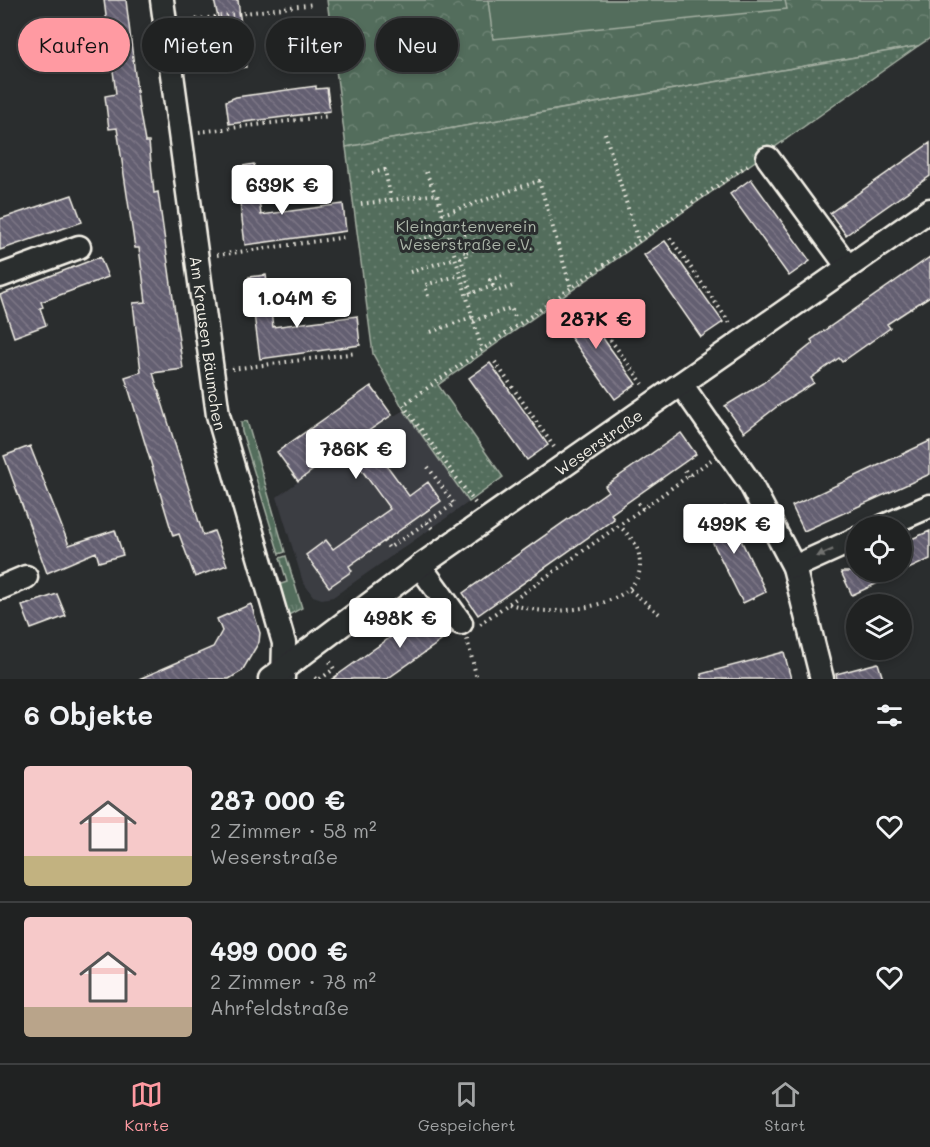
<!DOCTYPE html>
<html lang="de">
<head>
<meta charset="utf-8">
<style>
	body { margin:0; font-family:Mali,sans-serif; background:#282a2a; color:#f1f3f6; height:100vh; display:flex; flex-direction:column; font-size:22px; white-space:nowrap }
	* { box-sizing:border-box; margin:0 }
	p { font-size:20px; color:#a2a4a5 }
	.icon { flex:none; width:33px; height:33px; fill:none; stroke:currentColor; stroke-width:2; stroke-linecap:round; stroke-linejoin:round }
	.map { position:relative; height:679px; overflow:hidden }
	.sheet { display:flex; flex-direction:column; background:#202222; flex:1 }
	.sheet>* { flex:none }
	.top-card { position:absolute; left:18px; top:18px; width:600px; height:54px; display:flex; gap:12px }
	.buttons { position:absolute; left:846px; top:516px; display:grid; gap:12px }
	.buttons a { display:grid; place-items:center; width:66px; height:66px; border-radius:50%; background:#202222; box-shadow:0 3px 9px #0003,0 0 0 2px #3d3f40; font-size:30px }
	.price { position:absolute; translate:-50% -51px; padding:0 14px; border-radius:6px; background:#fff; color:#222; font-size:20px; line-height:39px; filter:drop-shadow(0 2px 3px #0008) }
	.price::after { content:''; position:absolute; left:50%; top:36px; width:18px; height:14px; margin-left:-9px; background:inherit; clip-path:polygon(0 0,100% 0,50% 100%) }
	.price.on { background:#ff9aa2; color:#111 }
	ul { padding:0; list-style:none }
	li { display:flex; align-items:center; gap:18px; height:150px; padding:0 24px }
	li+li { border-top:2px solid #3d3f40 }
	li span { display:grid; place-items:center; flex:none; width:168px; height:120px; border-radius:6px; color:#555 }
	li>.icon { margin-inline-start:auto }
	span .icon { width:72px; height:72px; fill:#fffc; stroke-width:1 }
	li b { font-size:26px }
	h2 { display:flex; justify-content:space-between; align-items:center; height:72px; padding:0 24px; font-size:26px }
	.pill { padding:0 21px; border-radius:27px; background:#202222; box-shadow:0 3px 9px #0003,0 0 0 2px #3d3f40; font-size:21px; line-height:54px }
	.pill.on { background:#ff9aa2; color:#111 }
	.dock { display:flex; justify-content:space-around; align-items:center; height:84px; border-top:2px solid #3d3f40; background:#202222; font-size:16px; color:#a2a4a5 }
	.dock a { display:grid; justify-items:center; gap:3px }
	.dock .on { color:#ff9aa2 }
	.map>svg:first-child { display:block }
	.built { fill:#3b3c42 }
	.grass { fill:url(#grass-tufts); stroke:#a4afa2; stroke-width:1.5 }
	.forest { fill:url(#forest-crowns); stroke:#a4afa2; stroke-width:1.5 }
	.garden { fill:url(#garden-dots); stroke:#a4afa2; stroke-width:1.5 }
	.pitch { fill:#536d5c; stroke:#a4afa2; stroke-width:1.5 }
	.building { fill:url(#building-back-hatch); stroke:#f4f1e8; stroke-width:1.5 }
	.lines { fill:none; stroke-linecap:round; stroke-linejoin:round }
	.minor-casing { stroke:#f4f1e8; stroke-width:27 }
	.path { stroke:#f4f1e8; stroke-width:4; stroke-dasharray:1.5 4.5; stroke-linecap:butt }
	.minor { stroke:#2a2d2e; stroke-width:22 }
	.oneway { fill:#71726f }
	.labels { text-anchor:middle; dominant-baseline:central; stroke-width:6; stroke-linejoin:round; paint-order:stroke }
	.park-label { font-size:16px; fill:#acb6a9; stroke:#2a2d2e }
	.street-label { font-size:16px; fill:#f4f1e8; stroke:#2a2d2e }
</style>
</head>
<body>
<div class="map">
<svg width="930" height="679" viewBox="0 0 930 679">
	<defs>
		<pattern id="grass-tufts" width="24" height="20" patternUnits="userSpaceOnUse" patternTransform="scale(1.5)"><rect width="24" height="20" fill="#536d5c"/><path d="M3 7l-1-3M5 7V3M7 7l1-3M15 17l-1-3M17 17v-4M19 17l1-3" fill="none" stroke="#6c8273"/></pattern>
		<pattern id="forest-crowns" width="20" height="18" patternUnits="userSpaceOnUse" patternTransform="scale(1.5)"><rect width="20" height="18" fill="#536d5c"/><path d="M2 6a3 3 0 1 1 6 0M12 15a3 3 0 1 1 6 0" fill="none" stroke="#6c8273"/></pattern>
		<pattern id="garden-dots" width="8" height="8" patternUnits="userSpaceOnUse" patternTransform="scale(1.5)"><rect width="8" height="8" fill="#536d5c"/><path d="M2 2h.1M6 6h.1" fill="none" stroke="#6c8273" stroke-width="1.8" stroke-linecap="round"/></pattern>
		<pattern id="building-back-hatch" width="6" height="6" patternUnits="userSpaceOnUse" patternTransform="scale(1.5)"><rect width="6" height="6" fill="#645f71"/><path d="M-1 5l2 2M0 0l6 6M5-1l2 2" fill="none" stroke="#7b7685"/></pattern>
	</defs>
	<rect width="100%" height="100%" fill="#2a2d2e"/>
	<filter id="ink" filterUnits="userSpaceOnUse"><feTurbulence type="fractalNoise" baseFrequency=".0167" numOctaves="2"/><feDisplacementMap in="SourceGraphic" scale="12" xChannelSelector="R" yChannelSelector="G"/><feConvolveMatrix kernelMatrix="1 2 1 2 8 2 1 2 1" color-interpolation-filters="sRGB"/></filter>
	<g filter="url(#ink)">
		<path class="built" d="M404,410L469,502L333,597L322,599L313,596L303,582L277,497L364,434Z"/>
		<path class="grass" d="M247,421L285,552L279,554L242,432L241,422Z
			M286,556L302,608L285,617L278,585L287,582L280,558Z"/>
		<path class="forest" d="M327,0H930V38L918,46L346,147Z"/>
		<path class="garden" d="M918,46L438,385L503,477L469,502L404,410L373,354L346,147Z"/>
		<path class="pitch" d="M488,0H785L787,9L493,39Z"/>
		<path class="building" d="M104,0H126L139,108L145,142H149L154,193L158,192L183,369L153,373L203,535L214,531L227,565L195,577L179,534L173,536L125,377L141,372L133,303L146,302L139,248H135L117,128L109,129L105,96L116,94Z
			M214,0H238L246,67L222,70L218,39H223Z
			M316,86V89L327,88L330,111L229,124L226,101L236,97Z
			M930,143V176L846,235L830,213Z
			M254,164L261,215L343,204L346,231L245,245L236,167Z
			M751,179L810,261L789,276L730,194Z
			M72,195L82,222L0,250V219Z
			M665,241L723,322L701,337L644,255Z
			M100,257L108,277L41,302L43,307L40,308L46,325L14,337L0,295Z
			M930,257V296L887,324L890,328L842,362L839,358L811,378L814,383L779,405L744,432L725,406L763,383L813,343L811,340Z
			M266,275L273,327L357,316L360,345L260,359L249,277Z
			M577,302L636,384L615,399L556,317Z
			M490,363L548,445L527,460L469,378Z
			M371,386L392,415L364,434L409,496L428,482L441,501L349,566L352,571L329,587L306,555L326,540L333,549L390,509L345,447L298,481L277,452Z
			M681,433L696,454L611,514L614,519L478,615L463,593L608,491L605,486Z
			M930,441V474L804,531L792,506Z
			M30,446L69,545L115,530L123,555L99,562L96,552L47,573L4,456Z
			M725,507L766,592L743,603L701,519Z
			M930,531V559L852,595L841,572H902V543Z
			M57,594L66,616L31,629L22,606Z
			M251,604L260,633L259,642L242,671L229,679H139L213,647L222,631L217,619Z
			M433,607L452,633L387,679H332Z
			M784,652L791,679H702L701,674Z
			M878,663L883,679H837L836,674Z"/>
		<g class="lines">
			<defs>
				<g id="minor">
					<path id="s1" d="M162,0L218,415L284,643L283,678"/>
					<path d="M768,158L848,267"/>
					<path d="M0,276L79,247"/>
					<path d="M681,384L750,483L794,567L822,679"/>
					<path d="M884,526L930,506"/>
					<path d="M420,566L461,623"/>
					<path d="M794,567L856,539"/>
					<path d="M0,588L26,577"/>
					<path id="s2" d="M270,679L420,566L930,210"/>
				</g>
			</defs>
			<use href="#minor" class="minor-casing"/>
			<path class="path" d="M184,21L314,4
				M199,132L330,116
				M605,133L638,241
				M426,172L435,193
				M372,173L385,170L391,199
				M361,204L437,194L482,350
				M442,214C476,204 507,191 539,181L571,288
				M670,238L732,326
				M414,242L448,231
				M453,249L465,235L478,230
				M465,252L461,251L460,246L476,240
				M217,255L347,237
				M410,272L455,258
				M493,286L490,280L503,276
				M471,293L461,258L466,257L465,252L479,248
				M469,294L493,286L495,292L513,286
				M428,296L425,285L460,275
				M582,301L643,384
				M473,321L511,308L515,317
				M431,332L472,317
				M495,362L554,447
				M232,369L356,353
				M428,467L454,504L427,522L434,531
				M685,470L689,476
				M475,503L403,405L749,164
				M638,503L643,509
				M384,541L389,548L427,522
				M630,590L662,616
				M509,604C522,607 535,611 550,611C578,611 639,602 640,566C640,559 639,550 635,544C631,537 625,532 620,526
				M480,624L711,460
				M467,639L477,679
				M315,677L317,679
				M320,679L334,669L329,660"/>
			<use href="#minor" class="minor"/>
		</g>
		<defs><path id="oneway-solid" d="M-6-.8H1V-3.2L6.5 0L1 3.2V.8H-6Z" transform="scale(1.5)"/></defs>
		<use class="oneway" href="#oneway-solid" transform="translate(825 553) rotate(156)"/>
	</g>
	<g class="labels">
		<g class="park-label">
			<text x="466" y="225">Kleingartenverein<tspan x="466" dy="18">Weserstraße e.V.</tspan></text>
		</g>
		<g class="street-label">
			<text stroke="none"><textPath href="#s1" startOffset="346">Am Krausen Bäumchen</textPath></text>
			<text stroke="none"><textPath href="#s2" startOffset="405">Weserstraße</textPath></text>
		</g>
	</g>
</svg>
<div class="buttons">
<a><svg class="icon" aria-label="locate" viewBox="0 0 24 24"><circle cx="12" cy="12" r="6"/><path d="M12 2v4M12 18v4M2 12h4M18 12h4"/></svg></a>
<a><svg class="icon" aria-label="layers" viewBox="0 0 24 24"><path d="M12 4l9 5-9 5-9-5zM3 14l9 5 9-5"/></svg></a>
</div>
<b class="price" style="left:282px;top:216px">639K €</b>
<b class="price" style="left:297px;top:329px">1.04M €</b>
<b class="price on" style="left:596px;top:350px">287K €</b>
<b class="price" style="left:356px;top:480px">786K €</b>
<b class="price" style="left:734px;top:555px">499K €</b>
<b class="price" style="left:400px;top:649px">498K €</b>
<div class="top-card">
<a class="pill on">Kaufen</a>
<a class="pill">Mieten</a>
<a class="pill">Filter</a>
<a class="pill">Neu</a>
</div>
</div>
<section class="sheet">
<h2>6 Objekte<svg class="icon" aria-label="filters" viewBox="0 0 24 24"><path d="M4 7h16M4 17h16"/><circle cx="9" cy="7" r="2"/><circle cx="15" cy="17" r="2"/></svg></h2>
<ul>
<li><span style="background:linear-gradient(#f6c9c9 75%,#c2b280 0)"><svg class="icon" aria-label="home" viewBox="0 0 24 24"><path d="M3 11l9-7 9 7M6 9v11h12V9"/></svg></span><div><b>287 000 €</b><p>2 Zimmer · 58 m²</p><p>Weserstraße</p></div><svg class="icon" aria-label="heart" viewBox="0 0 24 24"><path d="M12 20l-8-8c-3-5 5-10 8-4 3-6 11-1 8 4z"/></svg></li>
<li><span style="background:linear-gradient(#f6c9c9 75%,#b9a48a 0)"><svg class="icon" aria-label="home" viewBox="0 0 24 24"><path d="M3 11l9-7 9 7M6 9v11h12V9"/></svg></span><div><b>499 000 €</b><p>2 Zimmer · 78 m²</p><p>Ahrfeldstraße</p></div><svg class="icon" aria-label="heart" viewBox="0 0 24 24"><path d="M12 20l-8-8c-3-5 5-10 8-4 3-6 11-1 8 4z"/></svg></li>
</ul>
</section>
<nav class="dock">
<a class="on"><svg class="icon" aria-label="map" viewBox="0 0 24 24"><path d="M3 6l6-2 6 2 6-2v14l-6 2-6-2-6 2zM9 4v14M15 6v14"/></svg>Karte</a>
<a><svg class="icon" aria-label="saved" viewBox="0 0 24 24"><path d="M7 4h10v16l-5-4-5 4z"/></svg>Gespeichert</a>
<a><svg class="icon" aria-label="home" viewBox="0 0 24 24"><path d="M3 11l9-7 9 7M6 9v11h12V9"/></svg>Start</a>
</nav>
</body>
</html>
